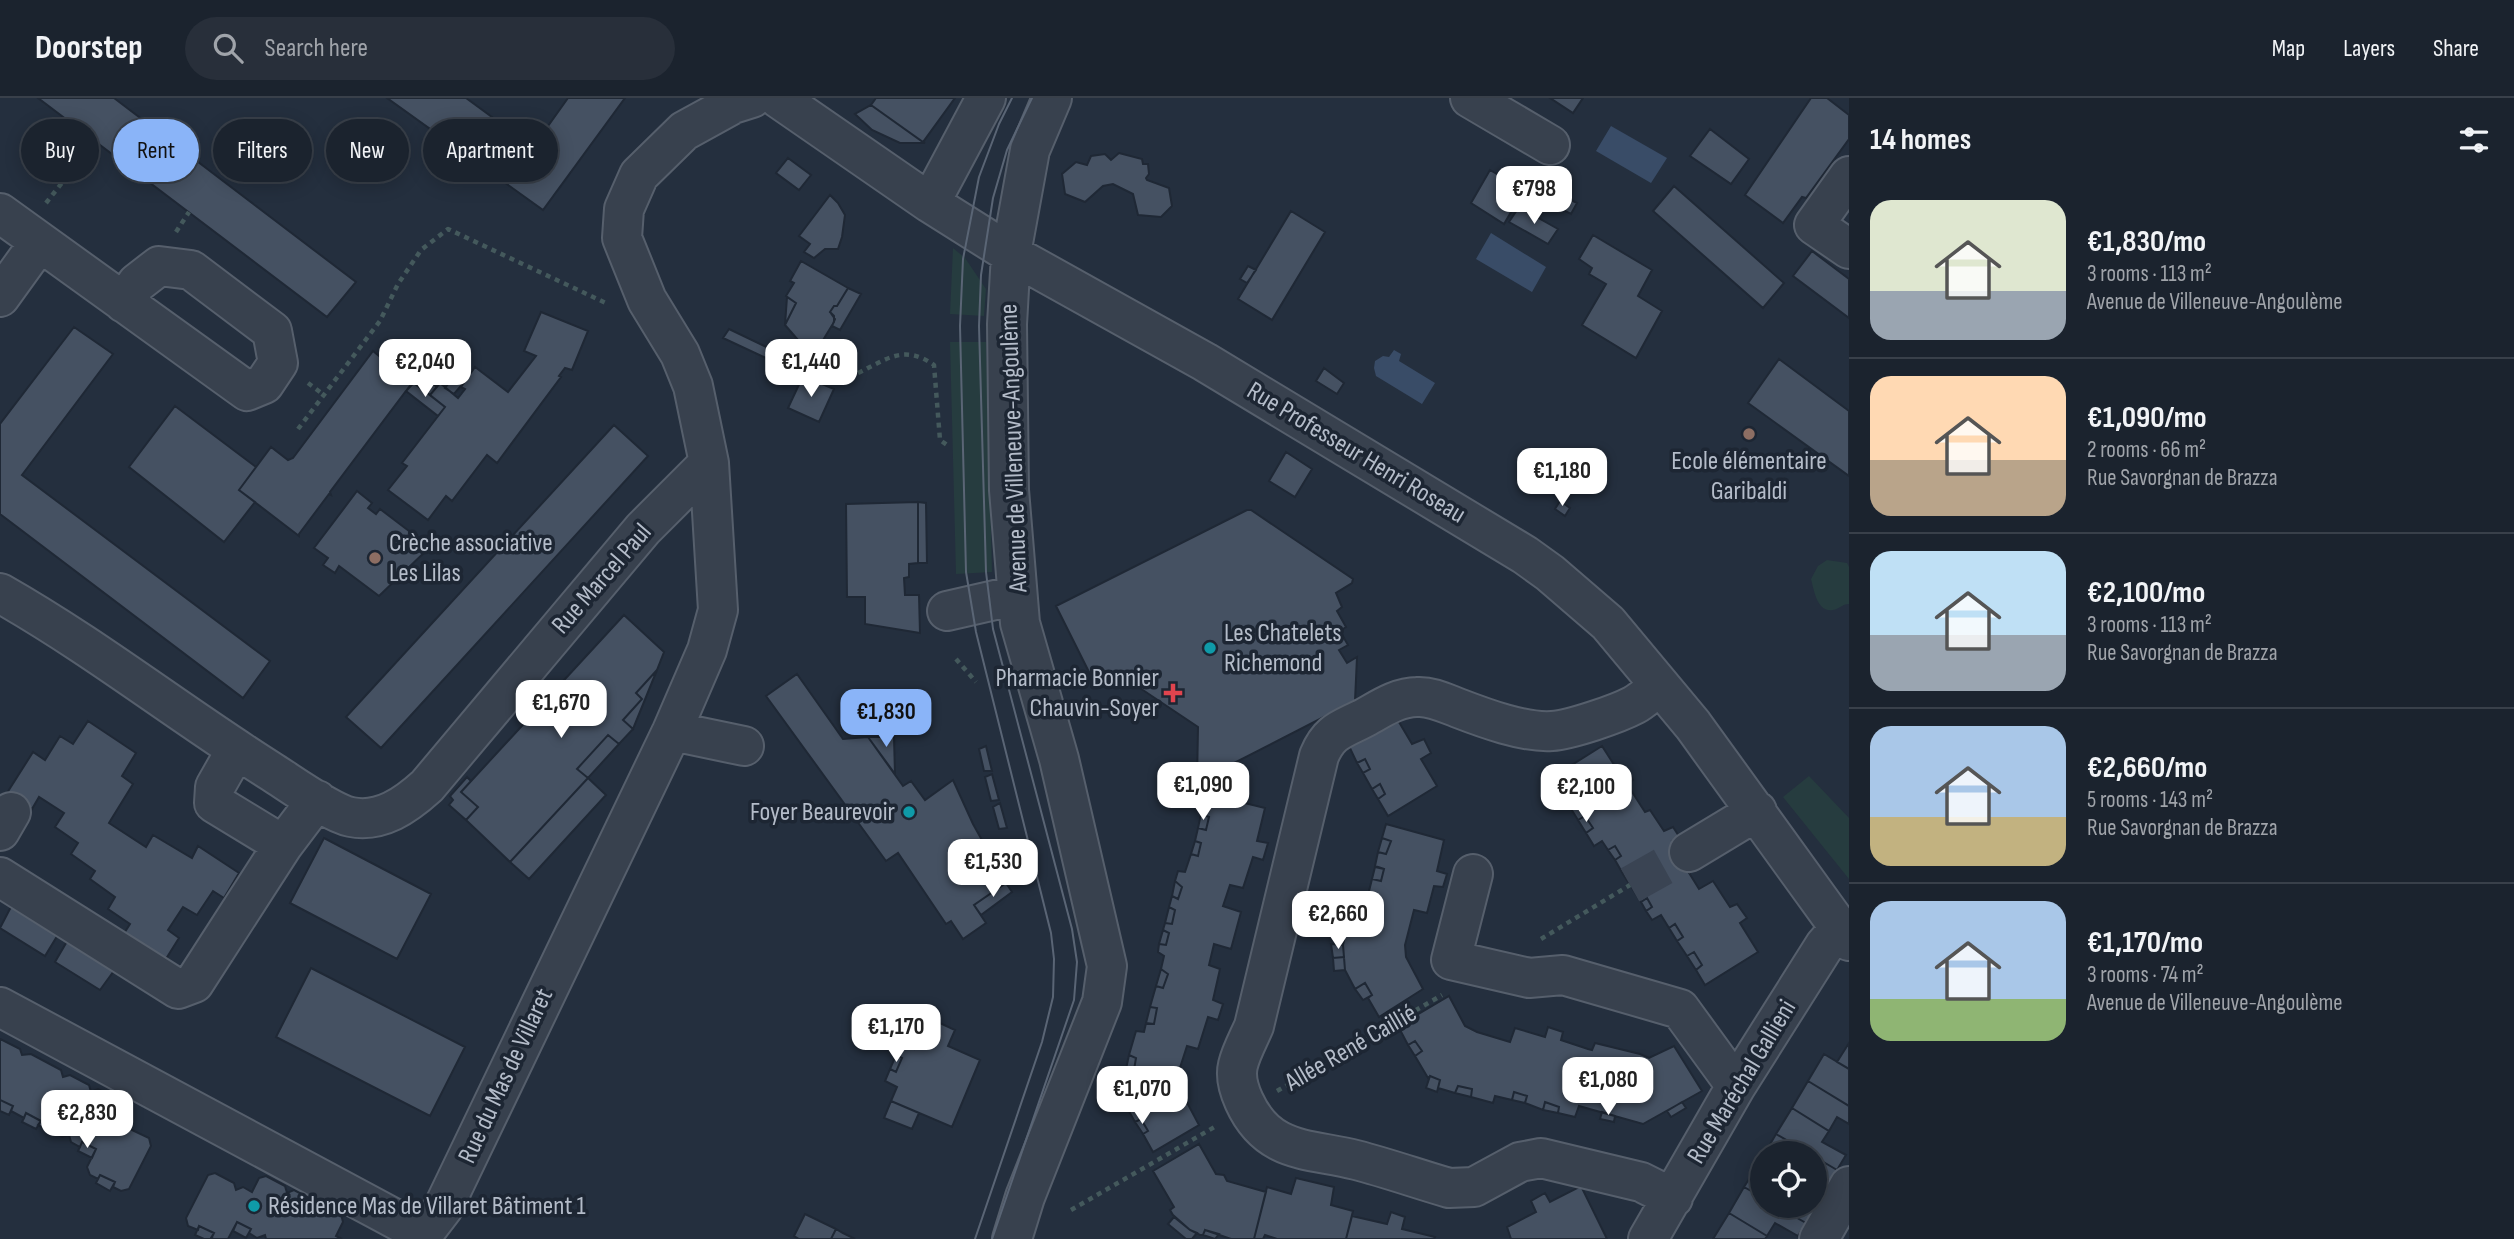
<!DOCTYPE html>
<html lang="en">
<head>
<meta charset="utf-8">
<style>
	body { margin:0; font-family:"Sofia Sans Condensed",sans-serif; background:#282f3a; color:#f1f3f6; height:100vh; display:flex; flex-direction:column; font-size:26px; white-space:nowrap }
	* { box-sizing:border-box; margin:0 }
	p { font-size:23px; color:#a0a4aa }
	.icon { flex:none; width:38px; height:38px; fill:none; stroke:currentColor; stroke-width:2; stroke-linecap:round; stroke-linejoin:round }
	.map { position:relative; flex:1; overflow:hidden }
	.side { display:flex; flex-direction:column; background:#1b232e; width:665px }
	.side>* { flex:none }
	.banner { position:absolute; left:21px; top:21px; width:665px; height:63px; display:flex; gap:14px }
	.tools { position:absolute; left:1750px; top:1043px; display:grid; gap:14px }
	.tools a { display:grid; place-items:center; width:77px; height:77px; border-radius:50%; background:#1b232e; box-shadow:0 4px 18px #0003,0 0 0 2px #39404a; font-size:35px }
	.price { position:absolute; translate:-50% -60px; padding:0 16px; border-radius:14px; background:#fff; color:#222; font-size:23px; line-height:46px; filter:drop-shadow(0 2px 4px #0008) }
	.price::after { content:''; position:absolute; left:50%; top:42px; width:21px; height:16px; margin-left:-10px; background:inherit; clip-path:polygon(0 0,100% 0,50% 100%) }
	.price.selected { background:#8ab4f8; color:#111 }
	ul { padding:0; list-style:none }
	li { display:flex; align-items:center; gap:21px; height:175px; padding:0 21px }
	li+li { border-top:2px solid #39404a }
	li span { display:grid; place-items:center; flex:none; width:196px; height:140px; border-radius:21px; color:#555 }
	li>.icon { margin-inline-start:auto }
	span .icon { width:84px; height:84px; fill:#fffc; stroke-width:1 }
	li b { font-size:30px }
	h2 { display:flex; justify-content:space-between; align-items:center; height:84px; padding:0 21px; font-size:30px }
	.tag { padding:0 24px; border-radius:32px; background:#1b232e; box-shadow:0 4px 18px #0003,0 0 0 2px #39404a; font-size:24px; line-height:63px }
	.tag.selected { background:#8ab4f8; color:#111 }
	header { display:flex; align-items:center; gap:42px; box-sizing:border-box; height:98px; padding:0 35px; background:#1b232e; border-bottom:2px solid #39404a }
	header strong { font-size:33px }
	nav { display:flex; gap:38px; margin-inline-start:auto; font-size:24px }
	.search { width:490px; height:63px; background:#282f3a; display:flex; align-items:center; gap:18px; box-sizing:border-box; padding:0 24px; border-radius:38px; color:#a0a4aa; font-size:26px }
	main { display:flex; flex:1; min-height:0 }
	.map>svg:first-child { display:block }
	.green { fill:#263c3f }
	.water { fill:#394c67 }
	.building { fill:#455162; stroke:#1f2835; stroke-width:2 }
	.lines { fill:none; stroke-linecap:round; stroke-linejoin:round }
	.minor-tunnel { stroke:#3a4453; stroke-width:38; stroke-dasharray:38 19; stroke-linecap:butt }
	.minor-casing { stroke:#565f6c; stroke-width:42 }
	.path { stroke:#44595c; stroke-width:4.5; stroke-dasharray:5 5; stroke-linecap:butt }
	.minor { stroke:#38414e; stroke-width:38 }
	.tram { stroke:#5a6575; stroke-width:2 }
	.education-dot { fill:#8d6e63; stroke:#1d2633; stroke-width:2.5 }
	.culture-dot { fill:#0f9aa8; stroke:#1d2633; stroke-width:2.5 }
	.health-dot { fill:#e0444e; stroke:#1d2633; stroke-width:2.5 }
	.labels { text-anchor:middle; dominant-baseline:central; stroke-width:7; stroke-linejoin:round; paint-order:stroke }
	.street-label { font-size:26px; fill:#b4bcc9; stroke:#1d2633 }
	.poi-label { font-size:26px; fill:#b4bcc9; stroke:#1d2633; text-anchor:start }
</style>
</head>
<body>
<header>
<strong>Doorstep</strong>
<div class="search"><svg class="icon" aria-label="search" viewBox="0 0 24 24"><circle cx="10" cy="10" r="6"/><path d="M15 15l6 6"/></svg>Search here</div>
<nav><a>Map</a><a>Layers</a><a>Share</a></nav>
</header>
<main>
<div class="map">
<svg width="1849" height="1141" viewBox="0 0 1849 1141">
	<rect width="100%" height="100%" fill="#242f3e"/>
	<path class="green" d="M953,150L965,160L986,191L984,218L950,216Z
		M950,244H986L992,474L956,476Z
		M1827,462L1847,465L1849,469V506C1842,506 1839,511 1833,512C1817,515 1814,492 1811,481L1818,468Z
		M1809,678L1849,720V781L1783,699Z"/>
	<path class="water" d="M1611,28L1667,60L1651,85L1596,53Z
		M1491,135L1546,169L1532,194L1476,161Z
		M1394,252L1401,256L1399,263L1435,285L1422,306L1376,278L1374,270L1375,263L1383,258L1389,259Z"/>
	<path class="building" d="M38,0H114L356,184L327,219Z
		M387,0H466L533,49L568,0H625L543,112Z
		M876,0H955L923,44L871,7Z
		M1550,0H1583L1573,15Z
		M1811,0H1827L1849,17V41L1806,100L1802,99L1783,125L1745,97Z
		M871,7L923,44L925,45H900L872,32L855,16Z
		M1710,31L1749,61L1731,86L1690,58Z
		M1119,55L1142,61L1143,66H1148L1149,76L1146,80L1147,82L1169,90L1172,108L1161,119L1138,117L1133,96L1113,86L1103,88L1085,104L1065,96L1062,76L1076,64L1087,67L1091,58L1105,56L1111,62Z
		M788,60L811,77L799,92L776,75Z
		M1490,72L1524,92L1504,126L1471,105Z
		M1674,88L1784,185L1763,210L1653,113Z
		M830,97L838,105L845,117L842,139L838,151H825L814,160L804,154L810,146L799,138Z
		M1567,100L1577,105L1571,116L1561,111Z
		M1519,109L1558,131L1548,146L1509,124Z
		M1291,113L1325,134L1272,222L1238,201Z
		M1593,137L1652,172L1638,198L1662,213L1636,260L1582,227L1606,186L1589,176L1592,170L1579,161Z
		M1812,153L1849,181V220L1793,178Z
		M801,163L848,190L837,208H834L830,214L834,218V224L814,257L795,248L798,242L785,227L796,205L786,198L794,185L790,183Z
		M1248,168L1256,172L1247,185L1240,181Z
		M848,190L861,196L840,232L832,228L835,221L830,214L834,208H837Z
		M787,199L796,205L785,227Z
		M541,214L588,233L572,272L565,270L559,278L561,279L497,365L487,357L452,403L446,398L428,422L388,392L407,368L402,365L445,309L430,297L440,285L458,300L465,291L461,289L475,269L508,294L536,258L524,253Z
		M74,229L113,256L22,377L270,563L243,600L0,416V326Z
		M729,231L787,259L783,268L723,240Z
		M373,253L384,262L391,254L393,255L386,264L392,268L402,256L424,274L406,293L330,394L331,397L329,396L299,436V438L239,392L271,349L288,362L293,360Z
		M393,255L399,260L392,268L386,264Z
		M1779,261L1849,313V378L1748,305Z
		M1324,270L1344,285L1337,296L1316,283Z
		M457,275L466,282L454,296L445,290Z
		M422,277L437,289L430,297L415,286Z
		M803,278L834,291L819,324L788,310Z
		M413,284L445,309L438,318L406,293Z
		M175,308L256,369L239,392L255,404L224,444L129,369Z
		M614,327L648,358L381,650L346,619Z
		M1286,354L1312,371L1295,399L1269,383Z
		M357,393L372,405L368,410L376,416L380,411L430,449L379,498L339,468L335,475L323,467L328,460L314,450Z
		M1560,403L1570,410L1565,418L1555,411Z
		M918,404L926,405L927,465H918Z
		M918,404V465L909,466V479L904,480L905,497H919L920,535L865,526V499H847L846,406Z
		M1247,412H1251L1353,481L1352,485L1336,495L1342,509L1337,513L1346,529L1340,533L1348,547L1339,552L1347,565L1357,559L1355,603L1197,684L1198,629L1122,578L1096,588L1056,508Z
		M624,517L664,554L657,572L636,595L642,601L623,622L633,631L619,646L608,637L577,671L588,680L510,764L466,722L478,709L461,694Z
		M657,572L633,631L623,622L642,601L636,595Z
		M797,576L843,641L868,639L903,688L911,683L925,702L953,682L973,726L1006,785L974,807L986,825L963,841L951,823L946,826L898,755L886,763L766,598Z
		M1396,619L1412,646L1424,641L1431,655L1421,661L1437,688L1388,718L1378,701L1385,696L1380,686L1372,691L1363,675L1370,671L1365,661L1357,665L1348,646Z
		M88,623L136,655L122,678L133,686L109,725L146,749L153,737L192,760L198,748L239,775L224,800L213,793L197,817L183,809L168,832L179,840L164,864L123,837L130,826L108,811L115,799L90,781L95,773L71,756L78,745L55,729L64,715L39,699L32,711L7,695L33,654L45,662L60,638L73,646Z
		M608,637L619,646L588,680L577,671Z
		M868,639H894L895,676Z
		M986,648L992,673H984L979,651Z
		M1602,648L1620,676L1628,673L1633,682L1627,686L1645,714L1650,712L1664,733L1673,729L1695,763L1686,770L1699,791L1713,783L1730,809L1737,806L1747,820L1740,825L1758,854L1705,887L1696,872L1702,867L1694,854L1687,858L1677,843L1683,839L1675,826L1669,830L1661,817L1652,822L1646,813L1652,809L1647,800L1641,804L1632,790L1638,785L1637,783L1629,772L1623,776L1615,762L1621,758L1615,748L1608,752L1602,743L1594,748L1586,735L1593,730L1585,718L1578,722L1568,706L1573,702L1566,689L1559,692L1551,680Z
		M1365,661L1370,671L1363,675L1357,665Z
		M992,676L999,702L991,703L985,679Z
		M467,679L471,683L461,694L478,709L466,722L449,707L453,702L450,698Z
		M588,680L606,697L529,781L510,764Z
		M1380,686L1385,696L1378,701L1372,691Z
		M1566,689L1573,702L1568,706L1559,692Z
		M1208,696L1265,710L1257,743L1268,745L1263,762L1253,759L1243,790L1230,787L1223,808L1241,814L1231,851L1214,846L1209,867L1220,871L1213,902L1223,906L1218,922L1208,919L1198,951L1187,948L1178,976L1177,981L1183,989L1182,995L1199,1027L1153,1054L1143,1036L1148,1033L1141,1021L1135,1024L1126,1008L1131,1004L1121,986L1126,971L1134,972L1136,960L1129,957L1136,933L1144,934L1146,925L1154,926L1157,910L1150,909L1156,888L1163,890L1168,876L1161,871L1164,858L1158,854L1159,846L1166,847L1169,835L1163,832L1165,825L1172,826L1175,812L1169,809L1172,798L1178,801L1182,789L1175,783L1178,773L1185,774L1191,756L1198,758L1201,745L1195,743L1198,730L1206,732L1209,719L1201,716Z
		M1000,705L1007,730L999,731L993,709Z
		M1201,716L1209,719L1206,732L1198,730Z
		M1585,718L1593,730L1586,735L1578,722Z
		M1386,726L1444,742L1437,773L1447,776L1443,789L1434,788L1427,815L1414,812L1405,847L1406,859L1423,891L1379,919L1368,900L1372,897L1365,885L1355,891L1345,872L1343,847L1347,827L1358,830L1360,818L1357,817L1363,796L1368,797L1372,781L1381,783L1384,771L1375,768L1378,754L1386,756L1391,743L1382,740Z
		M324,740L431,796L397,861L290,805Z
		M1382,740L1391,743L1386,756L1378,754Z
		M1195,743L1201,745L1198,758L1191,756Z
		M1615,748L1621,758L1615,762L1608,752Z
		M1375,769L1384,771L1381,783L1372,781Z
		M1629,772L1638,785L1632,790L1623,776Z
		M1175,783L1182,789L1178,801L1172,798Z
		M1006,785L1012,794L981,817L974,807Z
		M1647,800L1652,809L1646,813L1641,804Z
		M13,805L59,835L45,858L0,830Z
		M1169,809L1175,812L1172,826L1165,825Z
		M1351,815L1360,818L1358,830L1347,827Z
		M1675,826L1683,839L1677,843L1669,830Z
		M1163,832L1169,835L1166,847L1159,846Z
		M69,840L116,870L100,892L55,864Z
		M1331,846L1343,847L1344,859L1333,860Z
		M1694,854L1702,867L1696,872L1687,858Z
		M1344,859L1345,872L1334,873L1333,860Z
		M311,870L465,949L430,1018L276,939Z
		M1161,871L1168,876L1163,890L1156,888Z
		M1365,885L1372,897L1363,902L1355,891Z
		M1449,898L1465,928L1477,934L1510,944L1515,930L1545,939L1548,929L1563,934L1561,942L1588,951L1592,952L1595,945L1640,956L1649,960L1674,948L1702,993L1643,1026L1579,1008L1575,1019L1558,1015L1559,1009L1545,1004L1543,1012L1525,1005L1527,998L1514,994L1512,1002L1495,998L1493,1005L1471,999L1472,991L1458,988L1455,995L1438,990L1440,982L1430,978L1428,980L1415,958L1422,953L1415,943L1408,947L1398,928Z
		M1150,909L1157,910L1154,926L1146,925Z
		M927,919L955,932L948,948L980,962L952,1029L891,1003L897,989L885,983L890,971L896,974L902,960L896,957L901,945L914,951Z
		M0,941L20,951L22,957L31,956L61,972L63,979L70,977L89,987L91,994L98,991L117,1001L119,1009L113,1022L121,1027L123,1034L130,1031L149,1040L151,1048L129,1091L121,1093L113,1089L115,1084L100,1077L98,1081L90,1077L87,1069L96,1051L82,1044L80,1049L71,1044L69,1037L62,1039L38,1027L41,1023L26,1015L24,1020L11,1013L13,1008L0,1002Z
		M1415,943L1422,953L1415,958L1408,947Z
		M1849,945V971L1837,964Z
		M1824,956L1849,971V1008L1808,983Z
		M896,957L902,960L896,974L890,971Z
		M1129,957L1136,960L1134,972L1126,971Z
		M1430,978L1440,982L1437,994L1426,990Z
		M1808,983L1849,1008V1026L1837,1019L1829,1033L1792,1010Z
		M1458,988L1472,991L1471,999L1455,995Z
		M1124,992L1131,1004L1122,1008L1116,997Z
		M1514,994L1527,998L1525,1005L1512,1002Z
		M0,1002L13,1008L9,1017L0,1013Z
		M891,1003L919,1015L912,1031L884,1020Z
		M1545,1004L1559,1009L1558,1015L1543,1012Z
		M1682,1004L1686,1010L1671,1019L1667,1013Z
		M1792,1010L1829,1033L1822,1044L1846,1057L1837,1072L1815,1059V1055H1809L1776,1036Z
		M1602,1014L1615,1018L1614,1024L1600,1021Z
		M26,1015L41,1023L36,1031L22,1024Z
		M1141,1021L1148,1033L1143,1036L1135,1024Z
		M1776,1036L1809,1055H1765Z
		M82,1044L96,1051L92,1060L78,1053Z
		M1199,1046L1216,1076L1224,1077L1227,1083L1266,1094L1254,1141H1231L1205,1132L1203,1137H1200L1190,1132L1173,1117L1170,1112L1174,1109L1153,1073Z
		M1815,1059L1837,1072L1829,1086L1815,1078Z
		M1761,1062L1762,1063V1099L1744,1089Z
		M215,1075L234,1085L236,1092L243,1089L252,1094L259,1080L266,1078L285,1088L287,1095L294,1092L313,1102L316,1109L322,1107L327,1110L329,1116L336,1114L341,1116L343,1124L336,1138L342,1141H266L265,1137L257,1140L249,1135L251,1131L237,1124L228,1141H214L211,1140L214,1135L199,1128L198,1132L188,1128L186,1120L208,1077Z
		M100,1077L115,1084L110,1093L96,1085Z
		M1296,1080L1334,1089L1331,1107L1353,1113L1346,1141H1277L1265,1137L1263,1141H1254L1267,1089L1291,1096Z
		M1581,1088L1607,1141H1511L1507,1129L1536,1114L1531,1103L1545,1095L1550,1104Z
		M1744,1089L1762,1099V1108H1776L1806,1125L1798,1138L1775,1125L1767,1138L1729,1115Z
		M1776,1108H1808L1814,1111L1806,1125Z
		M1391,1114L1405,1119L1402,1131L1435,1139L1434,1141H1346L1352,1118L1387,1126Z
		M1729,1115L1767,1138L1765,1141H1713Z
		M805,1116L836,1131L831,1141H799L794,1138Z
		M1174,1119L1190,1132L1197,1135L1192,1141H1186L1168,1126Z
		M237,1124L251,1131L246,1140L233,1133Z
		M199,1128L214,1135L211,1141H204L195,1137Z
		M836,1131L843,1135L855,1141H831Z
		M1205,1132L1219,1136L1215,1141L1203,1137Z"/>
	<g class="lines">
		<path class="minor-tunnel" d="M1630,787L1689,754"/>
		<defs>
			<path id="minor" d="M778,0L930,105L1011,156L1205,264L1525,457L1550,475L1608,525L1693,627L1849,843
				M1470,0L1550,47
				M1849,78L1814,127L1849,151
				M930,105L986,0
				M0,115L247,293L264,286L278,265L272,233L191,172L159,168L137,185L124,205
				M0,199L39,145
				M0,495C95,549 180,616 272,674C291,686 331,715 351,719C381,725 406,707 427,688L643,431L709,365L693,288L680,256L647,202L622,140L624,111L639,77L684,33L733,6L752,0
				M947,513L1017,497
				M1660,588C1651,594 1643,602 1634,607C1617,616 1570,632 1552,633C1524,635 1484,620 1458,610C1445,605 1431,598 1417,599C1397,599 1379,612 1362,621C1340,632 1329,634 1319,658L1254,928C1249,940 1241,954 1238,967C1235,979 1239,992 1244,1003C1268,1056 1308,1050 1356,1062C1387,1070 1418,1081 1449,1090L1474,1089L1520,1064L1541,1060L1641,1084L1673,1100
				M672,633L744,648
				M236,652L215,689L214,705L283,747
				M0,733L11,714
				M1689,754L1757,713
				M1473,776L1451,862L1529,880L1563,877L1680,911L1736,988
				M0,779L178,891L194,885L283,747L317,702
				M0,909L423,1136L443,1110L672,633L707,552L718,512L709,365
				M1012,1141L1025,1099L1102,904L1107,868L1059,661L1020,525L1009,392L1007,226L1011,156L1030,52L1052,0
				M1648,1141L1736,988L1825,847L1839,831
				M1819,1141L1849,1088"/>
		</defs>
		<use href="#minor" class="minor-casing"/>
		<path class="path" d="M46,105L95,43
			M176,134L189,114
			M858,275C887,261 904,246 934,267L940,342L947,347
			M308,285L324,297
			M298,331L380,223L398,186L421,152L448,131L608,206
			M956,561L976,584
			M1541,841L1630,787
			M1277,993L1442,897
			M1071,1112L1218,1027"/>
		<use href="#minor" class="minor"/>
		<path class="tram" d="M975,1141L1042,944L1053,899L1054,861L1051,835L976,534L966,474L960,228L963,161L979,79L999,26L1012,0
			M992,1141L1074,902L1077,864L1072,831L993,531L986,474L979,228L981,177L993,100L1007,52L1032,0"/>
	</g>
	<g class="education-dot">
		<circle cx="1749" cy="336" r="7"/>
		<circle cx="375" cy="460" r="7"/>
	</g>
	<g class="culture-dot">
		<circle cx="1210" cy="550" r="7"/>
		<circle cx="909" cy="714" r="7"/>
		<circle cx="254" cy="1108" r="7"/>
	</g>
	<path class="health-dot" d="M1169.5 584.5h7v7h7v7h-7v7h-7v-7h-7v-7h7z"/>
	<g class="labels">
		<g class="street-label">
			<text transform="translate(1014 350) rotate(-92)">Avenue de Villeneuve-Angoulème</text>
			<text transform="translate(1356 355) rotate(31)">Rue Professeur Henri Roseau</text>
			<text transform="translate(602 481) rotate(-49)">Rue Marcel Paul</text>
			<text transform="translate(1351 950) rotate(-30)">Allée René Caillié</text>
			<text transform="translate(506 978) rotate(-65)">Rue du Mas de Villaret</text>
			<text transform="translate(1742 984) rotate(-59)">Rue Maréchal Gallieni</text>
		</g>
		<g class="poi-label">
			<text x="1749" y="363" text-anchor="middle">Ecole élémentaire<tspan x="1749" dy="30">Garibaldi</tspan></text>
			<text x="389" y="445">Crèche associative<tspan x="389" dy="30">Les Lilas</tspan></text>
			<text x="1224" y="535">Les Chatelets<tspan x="1224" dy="30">Richemond</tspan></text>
			<text x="1159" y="580" text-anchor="end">Pharmacie Bonnier<tspan x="1159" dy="30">Chauvin-Soyer</tspan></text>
			<text x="895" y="714" text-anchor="end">Foyer Beaurevoir</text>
			<text x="268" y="1108">Résidence Mas de Villaret Bâtiment 1</text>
		</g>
	</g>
</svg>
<div class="tools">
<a><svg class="icon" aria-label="locate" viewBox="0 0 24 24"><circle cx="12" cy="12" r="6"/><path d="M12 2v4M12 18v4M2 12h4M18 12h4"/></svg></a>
</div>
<b class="price" style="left:1534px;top:128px">€798</b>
<b class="price" style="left:425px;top:301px">€2,040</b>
<b class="price" style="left:811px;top:301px">€1,440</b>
<b class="price" style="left:1562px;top:410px">€1,180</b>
<b class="price" style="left:561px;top:642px">€1,670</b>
<b class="price selected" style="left:886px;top:651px">€1,830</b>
<b class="price" style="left:1203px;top:724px">€1,090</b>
<b class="price" style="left:1586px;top:726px">€2,100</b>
<b class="price" style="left:993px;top:801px">€1,530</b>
<b class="price" style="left:1338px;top:853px">€2,660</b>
<b class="price" style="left:896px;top:966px">€1,170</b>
<b class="price" style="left:1608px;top:1019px">€1,080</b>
<b class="price" style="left:1142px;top:1028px">€1,070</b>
<b class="price" style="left:87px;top:1052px">€2,830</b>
<div class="banner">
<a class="tag">Buy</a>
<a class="tag selected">Rent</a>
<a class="tag">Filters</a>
<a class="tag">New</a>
<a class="tag">Apartment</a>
</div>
</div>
<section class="side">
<h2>14 homes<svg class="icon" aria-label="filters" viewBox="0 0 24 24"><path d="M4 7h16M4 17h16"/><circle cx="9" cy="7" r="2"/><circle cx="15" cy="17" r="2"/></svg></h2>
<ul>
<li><span style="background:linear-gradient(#dfe7d0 65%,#9aa5b1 0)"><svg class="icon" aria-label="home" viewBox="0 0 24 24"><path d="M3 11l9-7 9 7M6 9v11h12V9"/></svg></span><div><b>€1,830/mo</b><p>3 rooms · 113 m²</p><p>Avenue de Villeneuve-Angoulème</p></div></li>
<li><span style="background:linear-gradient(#ffd9b3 60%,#b9a48a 0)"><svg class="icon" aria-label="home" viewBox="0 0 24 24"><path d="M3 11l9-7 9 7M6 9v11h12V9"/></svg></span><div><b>€1,090/mo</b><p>2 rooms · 66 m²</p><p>Rue Savorgnan de Brazza</p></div></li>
<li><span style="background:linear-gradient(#bfe0f5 60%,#9aa5b1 0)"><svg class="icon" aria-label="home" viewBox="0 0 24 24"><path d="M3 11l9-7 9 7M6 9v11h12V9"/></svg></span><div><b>€2,100/mo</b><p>3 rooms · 113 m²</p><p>Rue Savorgnan de Brazza</p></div></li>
<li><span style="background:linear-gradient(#a9c7e8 65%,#c2b280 0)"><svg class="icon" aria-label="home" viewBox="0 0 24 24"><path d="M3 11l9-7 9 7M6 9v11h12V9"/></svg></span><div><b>€2,660/mo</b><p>5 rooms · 143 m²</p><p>Rue Savorgnan de Brazza</p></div></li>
<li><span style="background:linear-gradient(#a9c7e8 70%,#8fb573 0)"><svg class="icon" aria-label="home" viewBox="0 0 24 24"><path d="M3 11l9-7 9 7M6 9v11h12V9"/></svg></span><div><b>€1,170/mo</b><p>3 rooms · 74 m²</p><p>Avenue de Villeneuve-Angoulème</p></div></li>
</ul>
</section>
</main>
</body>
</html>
